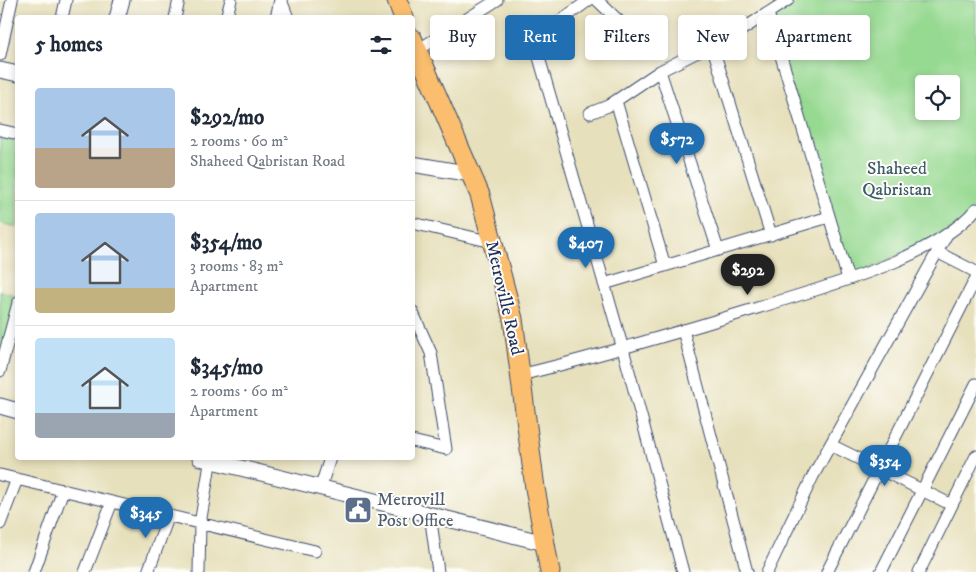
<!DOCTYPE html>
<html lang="en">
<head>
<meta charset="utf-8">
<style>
	body { margin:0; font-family:"IM FELL DW Pica",serif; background:#f6f6f7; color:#1f2937; height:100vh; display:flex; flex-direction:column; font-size:19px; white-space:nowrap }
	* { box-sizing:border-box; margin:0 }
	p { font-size:16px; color:#747a83 }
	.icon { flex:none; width:28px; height:28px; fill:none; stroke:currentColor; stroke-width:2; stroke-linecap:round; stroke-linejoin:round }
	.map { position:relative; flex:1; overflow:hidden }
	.side { position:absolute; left:15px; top:15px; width:400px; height:445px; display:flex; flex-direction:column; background:#fff; border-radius:5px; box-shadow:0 2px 8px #0003 }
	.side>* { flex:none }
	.banner { position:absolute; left:430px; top:15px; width:470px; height:45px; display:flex; gap:10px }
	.tools { position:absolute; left:915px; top:75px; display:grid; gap:10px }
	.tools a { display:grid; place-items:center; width:45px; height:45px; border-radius:5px; background:#fff; box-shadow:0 2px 8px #0003; font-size:25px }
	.price { position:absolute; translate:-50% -42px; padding:0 11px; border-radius:18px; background:#1f6fb2; color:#fff; font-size:16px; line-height:32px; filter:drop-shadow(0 1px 2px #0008) }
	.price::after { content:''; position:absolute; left:50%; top:30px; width:15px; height:11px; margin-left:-8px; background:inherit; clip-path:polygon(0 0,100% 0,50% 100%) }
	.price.selected { background:#222; color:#fff }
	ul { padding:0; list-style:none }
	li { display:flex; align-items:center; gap:15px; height:125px; padding:0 20px }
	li+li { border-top:1px solid #e0e1e3 }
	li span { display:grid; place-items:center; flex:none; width:140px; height:100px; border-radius:5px; color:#555 }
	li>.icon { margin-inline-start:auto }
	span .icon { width:60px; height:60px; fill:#fffc; stroke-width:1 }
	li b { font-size:21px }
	h2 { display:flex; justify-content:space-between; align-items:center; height:60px; padding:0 20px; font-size:21px }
	.chip { padding:0 18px; border-radius:5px; background:#fff; box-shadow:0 2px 8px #0003; font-size:18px; line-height:45px }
	.chip.selected { background:#1f6fb2; color:#fff }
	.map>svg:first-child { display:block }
	.green { fill:#96d991; stroke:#588478; fill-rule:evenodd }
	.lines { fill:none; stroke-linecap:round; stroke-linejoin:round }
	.minor-casing { stroke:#3a4a6c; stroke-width:13 }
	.tertiary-casing { stroke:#3a4a6c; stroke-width:17 }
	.primary-casing { stroke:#3a4a6c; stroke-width:21 }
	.minor { stroke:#fff; stroke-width:11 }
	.tertiary { stroke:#fff; stroke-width:15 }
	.primary { stroke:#fabe6e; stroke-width:19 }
	.labels { text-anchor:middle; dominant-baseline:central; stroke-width:4; stroke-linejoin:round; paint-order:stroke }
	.park-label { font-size:18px; fill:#3a5a6b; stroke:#fdfcf7 }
	.street-label { font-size:18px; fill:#1b2f5e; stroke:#fdfcf7 }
	.service-label { font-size:18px; fill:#4e5e75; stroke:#fdfcf7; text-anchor:start }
</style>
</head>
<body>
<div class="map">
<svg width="976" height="572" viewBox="0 0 976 572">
	<rect width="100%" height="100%" fill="#fdfcf7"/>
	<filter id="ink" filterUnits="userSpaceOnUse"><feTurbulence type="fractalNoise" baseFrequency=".02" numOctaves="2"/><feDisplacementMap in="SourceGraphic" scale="10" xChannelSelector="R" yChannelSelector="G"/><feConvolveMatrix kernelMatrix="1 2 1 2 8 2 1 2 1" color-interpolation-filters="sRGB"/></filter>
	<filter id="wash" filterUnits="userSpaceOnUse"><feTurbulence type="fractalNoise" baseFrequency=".0096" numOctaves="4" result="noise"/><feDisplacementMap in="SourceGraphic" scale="20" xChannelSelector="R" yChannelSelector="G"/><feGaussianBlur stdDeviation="1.12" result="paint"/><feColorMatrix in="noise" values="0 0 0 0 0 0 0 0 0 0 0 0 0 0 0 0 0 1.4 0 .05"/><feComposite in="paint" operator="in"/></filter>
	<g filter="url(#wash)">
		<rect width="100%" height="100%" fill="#e7e0bc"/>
		<path class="green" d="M788,0H976V208L964,223L851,278L768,13ZM924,84H951V111H924Z
			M0,130L17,134V227L0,223Z
			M0,291L18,296L0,370Z"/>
	</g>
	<g filter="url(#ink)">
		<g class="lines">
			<defs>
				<path id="minor" d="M281,0L288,18
					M589,0L534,40L623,349L683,572
					M597,0L645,46
					M768,13L848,279
					M62,18L66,0
					M175,18L179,0
					M226,18L231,0
					M276,18L280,0
					M712,45L771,235
					M418,50L497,0
					M0,55L12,0
					M660,71L718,250
					M616,101L665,266
					M590,113L608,106L660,71L743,29L788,0
					M0,130L18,134
					M412,223L492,242
					M937,252L976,272
					M604,284L829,217
					M412,311L431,353L446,449L412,441
					M683,330L747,572
					M0,371L18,303
					M520,375C599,356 676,333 754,309C819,288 932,261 976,209
					M831,445L952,505
					M0,475L315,551
					M320,489L330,458
					M430,514L438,572
					M0,524L17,479
					M34,572L63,490
					M85,572L112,502
					M148,572L169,515
					M199,572L200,524L211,458
					M767,572L813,476L946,236
					M827,572L976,278
					M881,572L976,384
					M919,572L976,456"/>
				<path id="tertiary" d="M117,18L122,0
					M0,70L18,74
					M412,164L471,174
					M0,406L18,411
					M200,458L545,543"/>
				<path id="primary" d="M397,0L404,18
					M412,38L480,195L513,319L535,488L550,572"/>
			</defs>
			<use href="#minor" class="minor-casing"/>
			<use href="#tertiary" class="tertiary-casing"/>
			<use href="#primary" class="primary-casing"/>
			<use href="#minor" class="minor"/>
			<use href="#tertiary" class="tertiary"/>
			<use href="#primary" class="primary"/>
		</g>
	</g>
	<defs>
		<symbol id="civic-square" viewBox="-11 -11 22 22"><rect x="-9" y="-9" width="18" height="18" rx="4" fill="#5c6f8a" stroke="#fdfcf7"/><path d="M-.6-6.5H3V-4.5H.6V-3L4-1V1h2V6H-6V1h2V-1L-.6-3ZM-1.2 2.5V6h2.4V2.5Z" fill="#fff"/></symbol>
	</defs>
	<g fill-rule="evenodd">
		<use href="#civic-square" x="342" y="494" width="32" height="32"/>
	</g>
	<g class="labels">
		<g class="park-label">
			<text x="897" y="169">Shaheed<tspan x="897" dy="21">Qabristan</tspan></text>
		</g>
		<g class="street-label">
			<text transform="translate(504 298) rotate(77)">Metroville Road</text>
		</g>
		<g class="service-label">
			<text x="377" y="500">Metrovill<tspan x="377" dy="21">Post Office</tspan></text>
		</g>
	</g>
</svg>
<div class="tools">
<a><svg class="icon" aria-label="locate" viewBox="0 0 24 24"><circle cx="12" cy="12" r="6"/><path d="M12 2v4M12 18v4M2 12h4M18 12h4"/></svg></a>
</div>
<b class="price" style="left:677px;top:165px">$572</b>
<b class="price" style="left:586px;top:269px">$407</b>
<b class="price selected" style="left:748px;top:296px">$292</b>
<b class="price" style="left:885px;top:487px">$354</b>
<b class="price" style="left:146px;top:539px">$345</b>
<div class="banner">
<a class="chip">Buy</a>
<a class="chip selected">Rent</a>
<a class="chip">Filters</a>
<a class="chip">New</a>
<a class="chip">Apartment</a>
</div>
<section class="side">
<h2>5 homes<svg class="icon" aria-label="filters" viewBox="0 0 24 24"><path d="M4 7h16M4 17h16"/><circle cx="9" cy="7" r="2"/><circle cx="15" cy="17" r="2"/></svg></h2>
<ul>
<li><span style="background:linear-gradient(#a9c7e8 60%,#b9a48a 0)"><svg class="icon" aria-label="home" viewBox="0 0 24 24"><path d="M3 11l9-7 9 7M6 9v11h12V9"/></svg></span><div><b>$292/mo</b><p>2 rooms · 60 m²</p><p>Shaheed Qabristan Road</p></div></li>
<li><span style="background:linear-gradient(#a9c7e8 75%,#c2b280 0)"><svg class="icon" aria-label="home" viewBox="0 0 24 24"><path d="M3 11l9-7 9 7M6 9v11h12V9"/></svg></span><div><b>$354/mo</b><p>3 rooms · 83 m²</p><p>Apartment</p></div></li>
<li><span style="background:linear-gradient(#bfe0f5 75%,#9aa5b1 0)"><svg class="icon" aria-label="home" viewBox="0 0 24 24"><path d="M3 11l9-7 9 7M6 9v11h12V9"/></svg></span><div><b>$345/mo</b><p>2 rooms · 60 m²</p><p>Apartment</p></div></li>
</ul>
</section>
</div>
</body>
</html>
